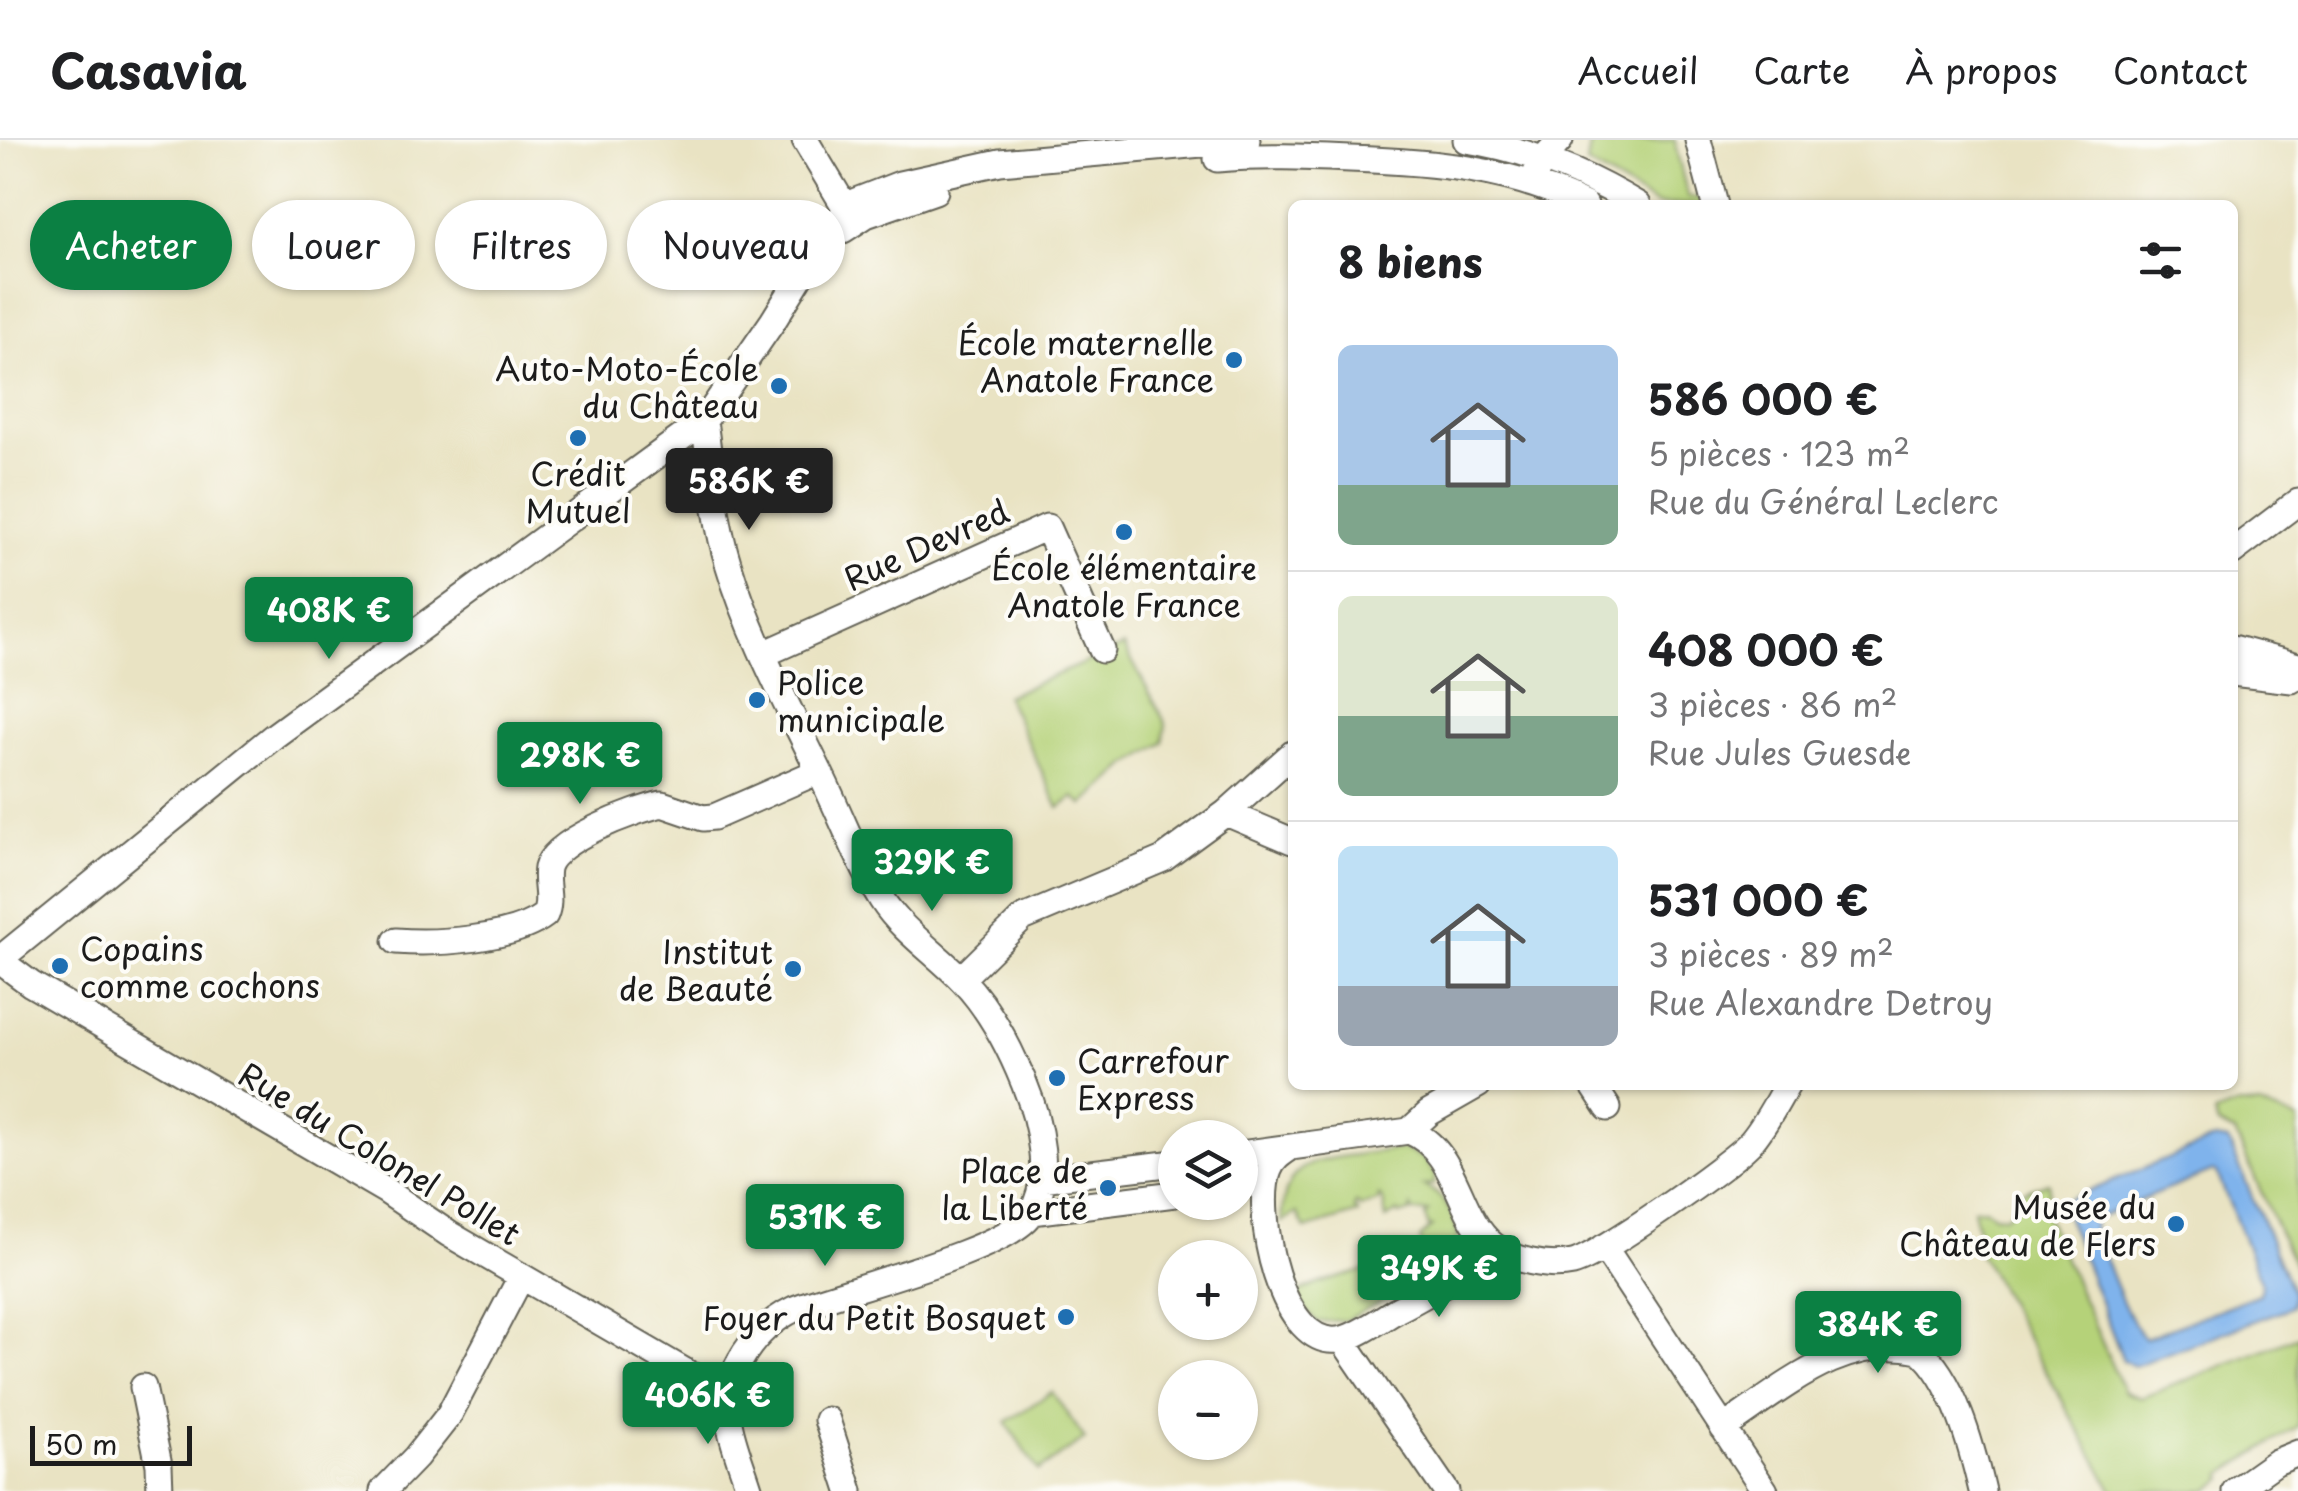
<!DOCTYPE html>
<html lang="fr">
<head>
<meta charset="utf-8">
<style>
	body { margin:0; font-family:"Playpen Sans",sans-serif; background:#f6f6f6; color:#202124; height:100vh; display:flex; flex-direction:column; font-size:38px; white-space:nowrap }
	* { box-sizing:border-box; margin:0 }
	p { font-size:32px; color:#757577 }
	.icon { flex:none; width:55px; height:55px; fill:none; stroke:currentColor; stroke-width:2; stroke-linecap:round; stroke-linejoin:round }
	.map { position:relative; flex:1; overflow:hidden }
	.sheet { position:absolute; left:1288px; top:60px; width:950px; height:890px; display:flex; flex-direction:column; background:#fff; border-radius:15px; box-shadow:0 2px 8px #0004 }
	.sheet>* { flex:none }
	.hud { position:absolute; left:30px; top:60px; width:950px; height:90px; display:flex; gap:20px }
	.controls { position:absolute; left:1158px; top:980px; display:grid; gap:20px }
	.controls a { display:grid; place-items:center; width:100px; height:100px; border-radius:50%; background:#fff; box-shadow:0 2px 8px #0004; font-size:50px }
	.scale { position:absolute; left:30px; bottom:25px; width:162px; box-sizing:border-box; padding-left:10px; border:5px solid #1c1c1c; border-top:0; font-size:28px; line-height:35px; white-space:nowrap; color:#1c1c1c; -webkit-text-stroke:8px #fdfcf7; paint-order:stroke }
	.price { position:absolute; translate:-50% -85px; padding:0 22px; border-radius:10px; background:#0b8043; color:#fff; font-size:32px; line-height:65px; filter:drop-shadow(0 2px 5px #0008) }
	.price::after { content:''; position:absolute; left:50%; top:60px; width:30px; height:22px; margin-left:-15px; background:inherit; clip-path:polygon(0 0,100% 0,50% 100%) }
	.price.active { background:#222; color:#fff }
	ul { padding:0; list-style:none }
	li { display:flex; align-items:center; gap:30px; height:250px; padding:0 50px }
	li+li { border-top:2px solid #e0e0e0 }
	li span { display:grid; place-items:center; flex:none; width:280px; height:200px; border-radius:15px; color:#555 }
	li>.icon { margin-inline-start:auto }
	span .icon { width:120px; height:120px; fill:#fffc; stroke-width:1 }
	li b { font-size:42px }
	h2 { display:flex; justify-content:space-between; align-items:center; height:120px; padding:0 50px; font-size:42px }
	.tag { padding:0 35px; border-radius:45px; background:#fff; box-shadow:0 2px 8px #0004; font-size:35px; line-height:90px }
	.tag.active { background:#0b8043; color:#fff }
	header { display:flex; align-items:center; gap:60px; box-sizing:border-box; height:140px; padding:0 50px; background:#fff; border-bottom:2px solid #e0e0e0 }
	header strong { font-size:48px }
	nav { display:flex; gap:55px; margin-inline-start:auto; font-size:35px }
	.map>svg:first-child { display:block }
	.green { fill:#b5d279; stroke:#68774a; stroke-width:2.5 }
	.water { fill:#7fb3ec; stroke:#4e6884; stroke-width:2.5; fill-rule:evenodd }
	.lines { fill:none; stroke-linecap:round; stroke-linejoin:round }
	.minor-casing { stroke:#646256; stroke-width:29 }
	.minor { stroke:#fff; stroke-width:25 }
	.poi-dot { fill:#1f6fb2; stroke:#fdfcf7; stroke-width:4 }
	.labels { text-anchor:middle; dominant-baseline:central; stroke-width:8; stroke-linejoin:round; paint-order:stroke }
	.poi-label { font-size:32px; fill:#1c1c1c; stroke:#fdfcf7; text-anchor:end }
	.street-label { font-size:32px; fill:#1c1c1c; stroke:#fdfcf7 }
</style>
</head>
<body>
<header>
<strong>Casavia</strong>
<nav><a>Accueil</a><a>Carte</a><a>À propos</a><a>Contact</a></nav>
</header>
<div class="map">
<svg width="2298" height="1351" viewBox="0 0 2298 1351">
	<rect width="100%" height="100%" fill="#fdfcf7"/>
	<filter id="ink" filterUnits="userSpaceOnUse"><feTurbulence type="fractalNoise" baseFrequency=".01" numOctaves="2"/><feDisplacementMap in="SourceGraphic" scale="20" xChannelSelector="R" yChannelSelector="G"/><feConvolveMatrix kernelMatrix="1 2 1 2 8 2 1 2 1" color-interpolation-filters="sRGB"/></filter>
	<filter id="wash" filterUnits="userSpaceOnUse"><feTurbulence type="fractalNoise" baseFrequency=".0048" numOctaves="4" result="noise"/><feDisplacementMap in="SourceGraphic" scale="40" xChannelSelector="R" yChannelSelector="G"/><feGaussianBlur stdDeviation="2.25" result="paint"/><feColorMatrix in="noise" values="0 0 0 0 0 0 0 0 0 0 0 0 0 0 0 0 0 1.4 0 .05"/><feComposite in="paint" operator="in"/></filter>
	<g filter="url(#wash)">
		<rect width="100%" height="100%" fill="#e9e3c3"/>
		<path class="green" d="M1605,0H1674L1688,58L1701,57L1704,65H1657L1587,24L1590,5Z
			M1124,506L1166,584L1163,603L1126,626L1083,665L1074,657L1059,668L1006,556Z
			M2239,965L2260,966L2298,980V1135L2235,993L2218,985L2214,974Z
			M1403,1009L1423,1018L1435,1035L1434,1044L1424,1046C1449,1057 1461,1088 1458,1113L1446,1128L1346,1180L1317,1182L1293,1155L1320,1143L1373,1128L1374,1135L1376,1132L1401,1127L1398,1123L1425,1116L1420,1098L1432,1087L1428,1086L1425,1075L1428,1072H1413L1411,1067L1410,1072L1399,1075L1398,1072L1386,1079L1383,1060L1379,1056L1378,1062L1360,1067L1356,1063L1354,1068L1358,1073L1305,1089L1297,1073L1281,1082C1285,1031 1299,1023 1346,1016C1365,1014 1384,1010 1403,1009Z
			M2048,1042L2049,1049L2045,1074L2124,1252L2141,1258L2298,1196V1286L2223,1334L2225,1338L2208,1351H2113L1979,1112L1982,1110L1973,1069L1985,1068L1994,1075L2005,1076L2018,1065L2019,1053Z
			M1052,1252L1085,1299L1038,1331L1006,1282Z"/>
		<path class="water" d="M2215,999L2228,1001L2232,1009L2293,1154L2291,1166L2286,1169L2134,1226L2123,1220L2062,1065L2067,1060ZM2213,1031L2217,1033L2262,1144L2259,1154L2145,1198C2128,1185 2103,1112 2093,1088L2094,1079Z"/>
	</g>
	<g filter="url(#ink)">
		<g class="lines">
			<defs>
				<path id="minor" d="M805,0L854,82
					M1466,0C1527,9 1585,33 1638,65
					M1698,0L1715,65
					M1217,19C1262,15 1306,17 1350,19C1432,22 1510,28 1585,65
					M1536,33L1542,20L1560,0
					M843,90L866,75L935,51
					M704,281C711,328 714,377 728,423C750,497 789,568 822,637C842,678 858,722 882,760C902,791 936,813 962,840C990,869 1009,906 1024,943C1039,979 1054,1040 1030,1075C1005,1111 842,1150 794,1169C755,1188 724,1231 728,1276C731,1301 743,1327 750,1351
					M2232,412L2298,362
					M2232,508L2298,526
					M764,514L1047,387L1102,510
					M2232,533L2292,540
					M1226,673L1292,701
					M396,801C436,804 512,800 545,775C552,759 544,745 547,728C553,700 635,670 662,664L703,678L714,677L819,631
					M0,819L274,596L704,281L773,181L830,89L856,61L900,44L1000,22L1247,0
					M0,821L31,844L386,1051L449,1094L729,1257
					M961,839L1023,778L1163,719L1226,673L1292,614
					M1593,945L1608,968
					M1409,991L1429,973L1478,945
					M1290,1008C1281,1014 1273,1019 1269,1030C1253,1068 1280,1215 1343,1199C1361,1194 1381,1179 1397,1170C1433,1151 1464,1135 1490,1103
					M1240,1014L1409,991C1459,1011 1456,1075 1493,1105C1513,1121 1549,1128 1573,1123C1600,1116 1729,1025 1750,1003C1765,986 1775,965 1787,945
					M1041,1039L1175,1023
					M1032,1072L1175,1054
					M1604,1107L1765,1351
					M1342,1199L1446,1351
					M143,1247L159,1325L160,1351
					M827,1280L850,1351
					M1723,1288C1781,1250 1844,1192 1919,1210C1954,1239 1972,1308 1982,1351
					M383,1351L416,1317L449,1275L521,1137
					M2235,1351L2276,1322L2298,1313"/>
			</defs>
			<use href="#minor" class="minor-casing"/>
			<use href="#minor" class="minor"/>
		</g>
	</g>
	<g class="poi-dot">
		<circle cx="1234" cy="220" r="10"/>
		<circle cx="779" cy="246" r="10"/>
		<circle cx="578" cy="298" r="10"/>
		<circle cx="1124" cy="392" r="10"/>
		<circle cx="757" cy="560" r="10"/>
		<circle cx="60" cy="826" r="10"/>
		<circle cx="793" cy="829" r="10"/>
		<circle cx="1057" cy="938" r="10"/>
		<circle cx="1108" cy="1048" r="10"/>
		<circle cx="2176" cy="1084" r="10"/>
		<circle cx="1066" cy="1177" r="10"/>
	</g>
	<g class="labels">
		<g class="poi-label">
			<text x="1214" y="202">École maternelle<tspan x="1214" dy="37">Anatole France</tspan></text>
			<text x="759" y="228">Auto-Moto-École<tspan x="759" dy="37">du Château</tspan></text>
			<text x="578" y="333" text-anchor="middle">Crédit<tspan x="578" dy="37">Mutuel</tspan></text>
			<text x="1124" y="427" text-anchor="middle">École élémentaire<tspan x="1124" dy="37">Anatole France</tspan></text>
			<text x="777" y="542" text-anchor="start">Police<tspan x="777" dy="37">municipale</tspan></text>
			<text x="80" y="808" text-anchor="start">Copains<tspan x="80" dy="37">comme cochons</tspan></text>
			<text x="773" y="811">Institut<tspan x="773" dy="37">de Beauté</tspan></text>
			<text x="1077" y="920" text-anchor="start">Carrefour<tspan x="1077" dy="37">Express</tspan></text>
			<text x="1088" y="1030">Place de<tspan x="1088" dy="37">la Liberté</tspan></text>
			<text x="2156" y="1066">Musée du<tspan x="2156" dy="37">Château de Flers</tspan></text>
			<text x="1046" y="1177">Foyer du Petit Bosquet</text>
		</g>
		<g class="street-label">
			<text transform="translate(926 404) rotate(-24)">Rue Devred</text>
			<text transform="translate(380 1013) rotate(31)">Rue du Colonel Pollet</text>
		</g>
	</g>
</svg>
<div class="controls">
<a><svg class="icon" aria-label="layers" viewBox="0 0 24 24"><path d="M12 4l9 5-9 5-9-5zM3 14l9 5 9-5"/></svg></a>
<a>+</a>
<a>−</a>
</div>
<div class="scale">50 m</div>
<b class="price active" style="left:749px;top:393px">586K €</b>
<b class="price" style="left:329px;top:522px">408K €</b>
<b class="price" style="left:580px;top:667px">298K €</b>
<b class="price" style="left:932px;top:774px">329K €</b>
<b class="price" style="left:825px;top:1129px">531K €</b>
<b class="price" style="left:1439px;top:1180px">349K €</b>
<b class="price" style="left:1878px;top:1236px">384K €</b>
<b class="price" style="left:708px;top:1307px">406K €</b>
<div class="hud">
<a class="tag active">Acheter</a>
<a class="tag">Louer</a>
<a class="tag">Filtres</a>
<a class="tag">Nouveau</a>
</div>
<section class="sheet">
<h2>8 biens<svg class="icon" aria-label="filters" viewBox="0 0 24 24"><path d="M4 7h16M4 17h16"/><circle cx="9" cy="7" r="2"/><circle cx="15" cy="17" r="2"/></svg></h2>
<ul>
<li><span style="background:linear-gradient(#a9c7e8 70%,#7fa58c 0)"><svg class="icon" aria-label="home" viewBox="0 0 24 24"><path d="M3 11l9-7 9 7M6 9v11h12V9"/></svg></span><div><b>586 000 €</b><p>5 pièces · 123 m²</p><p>Rue du Général Leclerc</p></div></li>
<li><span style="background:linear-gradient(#dfe7d0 60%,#7fa58c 0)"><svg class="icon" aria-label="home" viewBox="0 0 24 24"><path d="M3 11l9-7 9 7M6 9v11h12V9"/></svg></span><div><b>408 000 €</b><p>3 pièces · 86 m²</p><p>Rue Jules Guesde</p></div></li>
<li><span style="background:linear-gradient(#bfe0f5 70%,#9aa5b1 0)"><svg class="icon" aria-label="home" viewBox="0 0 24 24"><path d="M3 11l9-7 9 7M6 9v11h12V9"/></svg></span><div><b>531 000 €</b><p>3 pièces · 89 m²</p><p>Rue Alexandre Detroy</p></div></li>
</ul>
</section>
</div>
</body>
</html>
